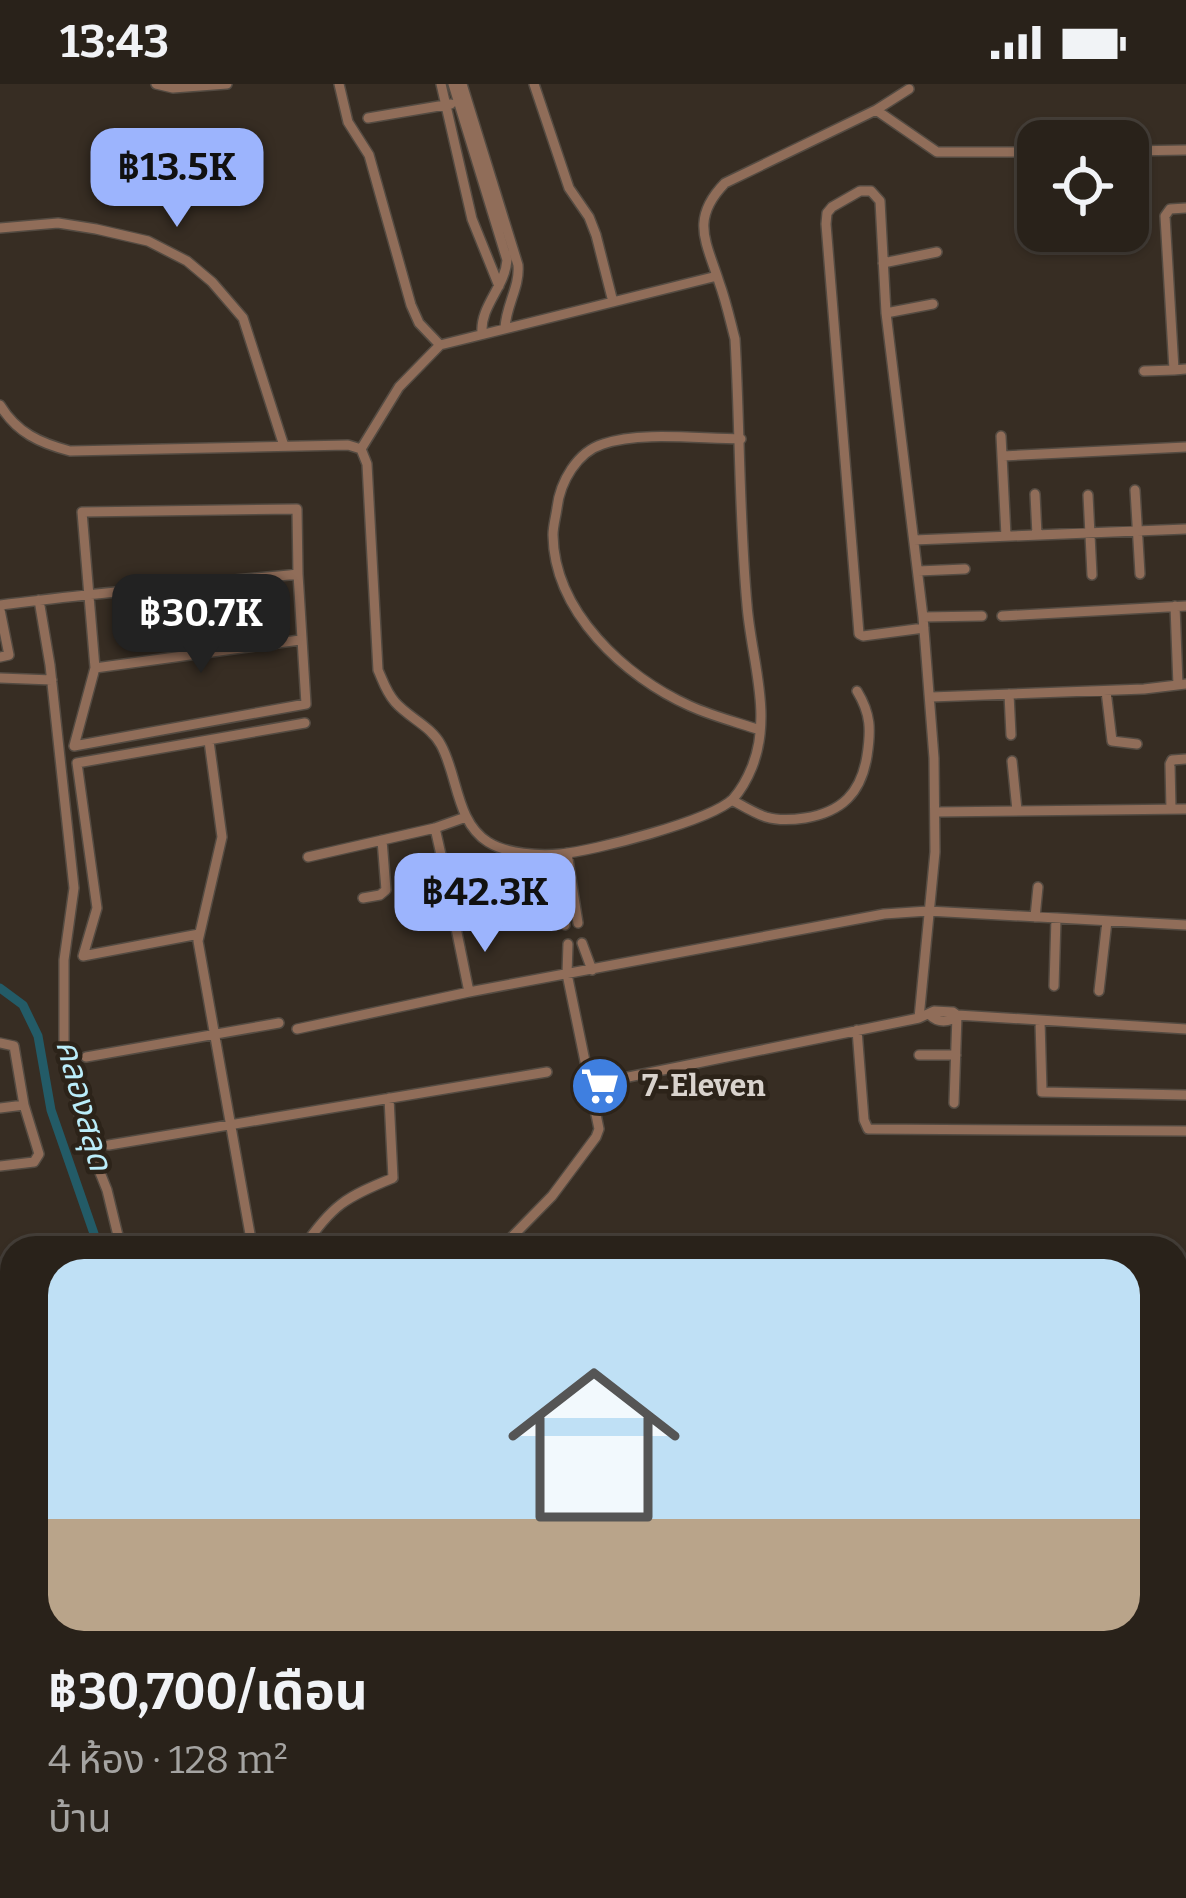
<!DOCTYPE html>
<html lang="th">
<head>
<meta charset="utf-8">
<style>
	body { margin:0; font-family:Bitter,"Noto Sans Thai",serif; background:#352f27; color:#f1f3f6; height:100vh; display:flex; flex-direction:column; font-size:45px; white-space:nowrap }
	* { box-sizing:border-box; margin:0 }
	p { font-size:39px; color:#a5a4a2 }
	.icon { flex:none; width:66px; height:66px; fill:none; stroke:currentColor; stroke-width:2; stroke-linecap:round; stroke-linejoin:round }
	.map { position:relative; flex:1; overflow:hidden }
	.side { position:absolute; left:0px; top:1152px; width:1188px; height:663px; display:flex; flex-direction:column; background:#29221a; border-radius:36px 36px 0 0; box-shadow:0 3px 9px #0004,0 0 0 3px #453f39 }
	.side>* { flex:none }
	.buttons { position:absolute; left:1017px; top:36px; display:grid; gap:24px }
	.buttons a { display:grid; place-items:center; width:132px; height:132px; border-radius:24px; background:#29221a; box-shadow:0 3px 9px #0004,0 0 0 3px #453f39; font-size:60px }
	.price { position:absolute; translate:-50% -102px; padding:0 27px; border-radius:24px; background:#9cb4fd; color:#111; font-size:39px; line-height:78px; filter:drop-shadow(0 3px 6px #0008) }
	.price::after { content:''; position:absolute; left:50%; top:72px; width:36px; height:27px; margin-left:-18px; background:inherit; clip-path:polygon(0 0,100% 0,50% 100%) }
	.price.on { background:#222; color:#fff }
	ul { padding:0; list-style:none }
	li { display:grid; align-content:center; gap:24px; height:636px; padding:0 48px }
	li+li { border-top:3px solid #453f39 }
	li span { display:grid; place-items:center; height:372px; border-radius:36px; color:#555 }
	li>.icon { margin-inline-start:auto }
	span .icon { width:216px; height:216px; fill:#fffc; stroke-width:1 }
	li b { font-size:51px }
	.status { display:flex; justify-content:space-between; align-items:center; height:84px; padding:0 60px; background:#29221a; direction:ltr }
	.status svg { height:33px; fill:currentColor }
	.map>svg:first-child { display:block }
	.water { fill:url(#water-rules) }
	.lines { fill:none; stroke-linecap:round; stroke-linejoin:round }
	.canal { stroke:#235b67; stroke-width:9 }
	.minor-casing { stroke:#544b42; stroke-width:12 }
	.secondary-casing { stroke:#544b42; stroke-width:16 }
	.trunk-casing { stroke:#544b42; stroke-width:20 }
	.motorway-casing { stroke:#544b42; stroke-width:21 }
	.minor { stroke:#906d59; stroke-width:9 }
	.secondary { stroke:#c78f6e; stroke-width:14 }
	.trunk { stroke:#f2bc9e; stroke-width:16 }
	.motorway { stroke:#f3d0bc; stroke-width:18 }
	.motorway-bridge-casing { stroke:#544b42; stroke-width:21; stroke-linecap:butt }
	.motorway-bridge { stroke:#f3d0bc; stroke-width:18 }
	.labels { text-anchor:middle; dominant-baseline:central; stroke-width:9; stroke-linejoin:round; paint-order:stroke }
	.poi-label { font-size:30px; font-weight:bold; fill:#d9d3cd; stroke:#2c2319; text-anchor:start }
	.water-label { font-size:33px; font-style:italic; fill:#baedfa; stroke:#2c2319 }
</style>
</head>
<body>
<div class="status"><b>13:43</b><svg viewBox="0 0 49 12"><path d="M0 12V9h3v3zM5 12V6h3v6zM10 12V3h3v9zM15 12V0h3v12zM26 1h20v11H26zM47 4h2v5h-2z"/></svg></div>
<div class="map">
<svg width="1186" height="1814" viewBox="0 0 1186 1814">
	<defs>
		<pattern id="water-rules" width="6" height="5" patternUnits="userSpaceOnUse" patternTransform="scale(3)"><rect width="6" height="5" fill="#235b67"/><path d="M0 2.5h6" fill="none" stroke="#42727c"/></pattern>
	</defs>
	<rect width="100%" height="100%" fill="#372d23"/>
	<path class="water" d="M57,1803H120L119,1814H57Z
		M198,1803H264L263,1814H198Z"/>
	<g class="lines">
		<path class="canal" d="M0,904L23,921L38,952L51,1026L99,1164
			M319,1803L330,1814"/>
		<defs>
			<path id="minor" d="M156,0L173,4L227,0
				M339,0L348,38L369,71L411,221L419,239L440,261
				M441,0L472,135L499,202
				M453,0L507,176C505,203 480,222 482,249
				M462,0L518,181C520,203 506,221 505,244
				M534,0L569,104L589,133L596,151L613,218
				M876,26L937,68H1038
				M368,34L451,20
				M1128,67L1186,66
				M1186,124L1170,125L1165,132L1174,286L1186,285
				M0,144L58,139L96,145L148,157L187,177L212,198L243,234L284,362
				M883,179L937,168
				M886,229L933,220
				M1144,287L1174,286
				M0,321C17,349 40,359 70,367L348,361L361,365L367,380L378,586C383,597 386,608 395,618C409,634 431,642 441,661C458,692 456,738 488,758C507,770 539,772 560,770C593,767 710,737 733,715C740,707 748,693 752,683C773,631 751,574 747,521C739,433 740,343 735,255C730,236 726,217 719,198C706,157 690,135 725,99L876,26L909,5
				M1001,352L1006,452
				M741,355C700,355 641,347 603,360C577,368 560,398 557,424C556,432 553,442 553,451C554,528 625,593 690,622C712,632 736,638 760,646
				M361,365L399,303L440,261L717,192
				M1003,372L1186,363
				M1135,406L1140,490
				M1035,410L1037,451
				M1088,411L1092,491
				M914,456L1186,445
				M918,487L965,485
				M39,516L50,581L74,804L64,876V963L83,1046L107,1106L121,1164
				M0,521C99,508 199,500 298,490L306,620L74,662L95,584L82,428L297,425L298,490
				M1175,522L1178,601
				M0,526L9,571L0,573
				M1002,532L1186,522
				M923,533L982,532
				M95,584L300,556
				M0,594L52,596
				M1106,607L1112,657L1137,660
				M1009,610L1011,651
				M931,613L1144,605L1186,600
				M209,657L222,753L198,857L250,1150L248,1164
				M1012,677L1017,726
				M732,716C743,722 754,729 766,733C779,737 792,736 805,734C842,728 861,709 867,672C871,646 871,630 857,607
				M1171,725L1170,680L1172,676L1186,675
				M936,728L1186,725
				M435,744L450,811
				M567,769L578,839
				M554,771L565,841
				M308,773L435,744L466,733
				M363,814L380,811L386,806L382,756
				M1035,833L1038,803
				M456,844L469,908
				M199,850L83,872L97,824L77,679L305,639
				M582,859L592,886
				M1054,902L1056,834
				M1099,907L1107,837
				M930,931C938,939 949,939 957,931
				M919,934L935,768L934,674L923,533L886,229L880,117L871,107H860L832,123L827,129L826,140L859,550L863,552L924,544
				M1040,937L1042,1008L1186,1011
				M297,945L469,908L884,830L928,827L1186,841
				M857,946L864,1036L868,1045L1186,1047
				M0,959L14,962L24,1021L39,1070L34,1078L0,1082
				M919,971H956
				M86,973L279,939
				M589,1001L919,934L934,927L953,928L957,931L1186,945
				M954,1019L957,931
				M0,1024L24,1021
				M109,1061L547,988
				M303,1164C332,1121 346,1113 393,1094L389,1014
				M501,1164L552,1112L596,1053L599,1045L567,890L568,860
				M478,1814L480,1803"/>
			<path id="secondary" d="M0,1415L12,1419
				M0,1515L12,1519
				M819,1803L850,1814
				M1094,1803L1122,1814"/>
			<path id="trunk" d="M887,1803L918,1814
				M1007,1803L1038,1814"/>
			<path id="motorway" d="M0,1462L12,1467
				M0,1486L12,1492
				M862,1803L891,1814
				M916,1803L947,1814
				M962,1803L993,1814
				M1054,1803L1085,1814"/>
		</defs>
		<use href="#minor" class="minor-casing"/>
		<use href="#secondary" class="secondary-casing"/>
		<use href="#trunk" class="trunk-casing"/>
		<use href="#motorway" class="motorway-casing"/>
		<use href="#minor" class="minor"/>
		<use href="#secondary" class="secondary"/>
		<use href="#trunk" class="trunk"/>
		<use href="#motorway" class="motorway"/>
		<defs>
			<path id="motorway-bridge" d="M0,1454L12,1456"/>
		</defs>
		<use href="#motorway-bridge" class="motorway-bridge-casing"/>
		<use href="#motorway-bridge" class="motorway-bridge"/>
	</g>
	<defs>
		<symbol id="supermarket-disc" viewBox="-11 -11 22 22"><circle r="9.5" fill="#3f7fe0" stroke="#2c2319"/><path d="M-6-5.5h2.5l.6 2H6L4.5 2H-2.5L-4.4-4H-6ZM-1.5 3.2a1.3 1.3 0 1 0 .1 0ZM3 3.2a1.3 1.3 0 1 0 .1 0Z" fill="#fff"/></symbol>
	</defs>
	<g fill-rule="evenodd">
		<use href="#supermarket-disc" x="567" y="969" width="66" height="66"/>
	</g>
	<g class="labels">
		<g class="poi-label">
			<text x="642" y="1002">7-Eleven</text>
		</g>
		<g class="water-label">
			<text transform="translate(84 1021) rotate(75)">คลองสลุด</text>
		</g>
	</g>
</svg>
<div class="buttons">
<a><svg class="icon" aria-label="locate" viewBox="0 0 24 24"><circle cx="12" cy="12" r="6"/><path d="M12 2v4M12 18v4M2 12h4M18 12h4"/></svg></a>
</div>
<b class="price" style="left:177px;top:146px">฿13.5K</b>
<b class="price on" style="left:201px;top:592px">฿30.7K</b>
<b class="price" style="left:485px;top:871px">฿42.3K</b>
<section class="side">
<ul>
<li><span style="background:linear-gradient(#bfe0f5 70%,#b9a48a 0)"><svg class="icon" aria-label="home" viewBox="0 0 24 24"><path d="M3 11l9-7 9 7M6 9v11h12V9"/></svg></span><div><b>฿30,700/เดือน</b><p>4 ห้อง · 128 m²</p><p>บ้าน</p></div></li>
</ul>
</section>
</div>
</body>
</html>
